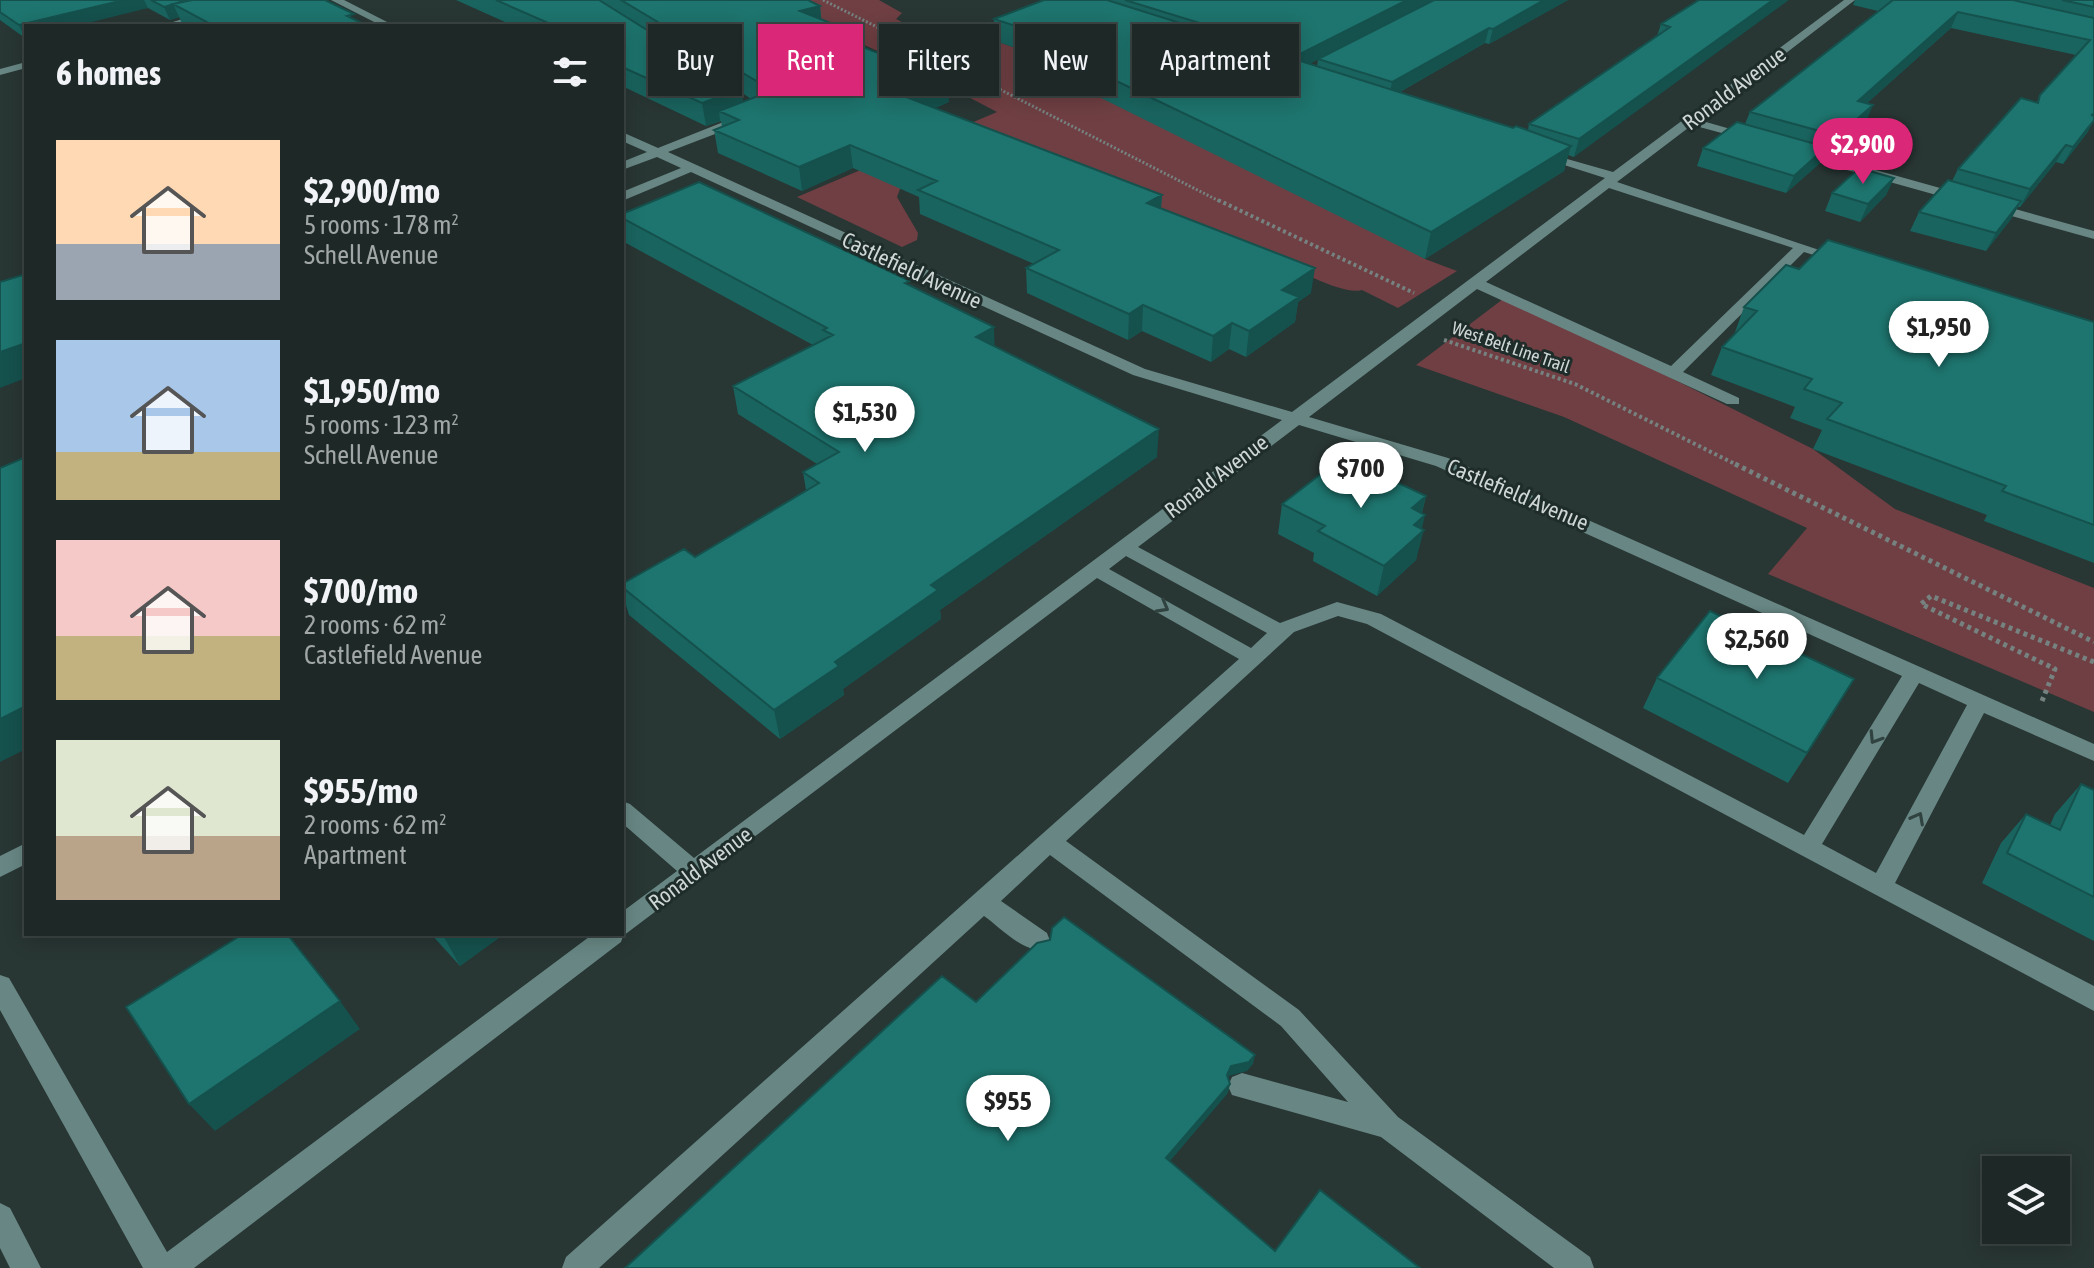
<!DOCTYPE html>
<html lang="en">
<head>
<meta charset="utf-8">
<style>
	body { margin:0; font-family:"Asap Condensed",sans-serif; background:#26302f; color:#f1f3f6; height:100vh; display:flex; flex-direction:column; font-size:30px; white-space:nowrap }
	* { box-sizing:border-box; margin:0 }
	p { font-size:26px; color:#a1a6a7 }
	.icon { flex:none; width:44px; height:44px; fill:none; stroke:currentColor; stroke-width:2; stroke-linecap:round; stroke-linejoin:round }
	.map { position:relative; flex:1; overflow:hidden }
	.sheet { position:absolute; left:24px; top:24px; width:600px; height:912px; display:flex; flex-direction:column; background:#1e2827; border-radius:0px; box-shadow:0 4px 20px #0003,0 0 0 2px #3c4444 }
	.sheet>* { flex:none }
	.guide { position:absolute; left:648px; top:24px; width:760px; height:72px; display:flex; gap:16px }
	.fabs { position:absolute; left:1982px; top:1156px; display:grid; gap:16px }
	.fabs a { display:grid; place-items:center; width:88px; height:88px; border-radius:0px; background:#1e2827; box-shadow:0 4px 20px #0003,0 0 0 2px #3c4444; font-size:40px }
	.price { position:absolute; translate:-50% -68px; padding:0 18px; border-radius:28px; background:#fff; color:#222; font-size:26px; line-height:52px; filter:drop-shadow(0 2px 4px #0008) }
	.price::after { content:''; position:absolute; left:50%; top:48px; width:24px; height:18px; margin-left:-12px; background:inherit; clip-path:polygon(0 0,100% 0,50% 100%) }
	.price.selected { background:#db2777; color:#fff }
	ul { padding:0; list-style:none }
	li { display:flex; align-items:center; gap:24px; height:200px; padding:0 32px }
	li span { display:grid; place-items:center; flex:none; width:224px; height:160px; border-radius:0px; color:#555 }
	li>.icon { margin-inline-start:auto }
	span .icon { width:96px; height:96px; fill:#fffc; stroke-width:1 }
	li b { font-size:34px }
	h2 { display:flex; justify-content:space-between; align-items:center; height:96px; padding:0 32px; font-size:34px }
	.chip { padding:0 28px; border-radius:0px; background:#1e2827; box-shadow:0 4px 20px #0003,0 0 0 2px #3c4444; font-size:28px; line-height:72px }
	.chip.selected { background:#db2777; color:#fff }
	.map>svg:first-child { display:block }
	.green { fill:#6f3f43 }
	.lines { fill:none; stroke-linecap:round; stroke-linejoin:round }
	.path-far2 { stroke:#768280; stroke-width:3; stroke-dasharray:2 2; stroke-linecap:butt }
	.path-far1 { stroke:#768280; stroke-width:4; stroke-dasharray:3 3; stroke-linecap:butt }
	.path { stroke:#768280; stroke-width:5; stroke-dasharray:4 4; stroke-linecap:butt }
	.minor { fill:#688784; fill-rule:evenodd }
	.wall { fill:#1a645f; fill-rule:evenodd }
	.shaded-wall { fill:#15514d }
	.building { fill:#1e746e; stroke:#15514d; stroke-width:2 }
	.oneway { stroke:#304340 }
	.labels { text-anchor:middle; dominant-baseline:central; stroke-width:6; stroke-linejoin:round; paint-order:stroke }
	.far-street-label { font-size:18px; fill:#ced7d6; stroke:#1e2c2a }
	.street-label { font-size:22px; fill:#ced7d6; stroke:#1e2c2a }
</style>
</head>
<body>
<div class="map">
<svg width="2094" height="1268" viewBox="0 0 2094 1268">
	<rect width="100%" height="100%" fill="#283634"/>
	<path class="green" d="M775,0H879L902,13L896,19L931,37L995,41L1106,79L1425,259L1457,271L1398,308L1362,290C1343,296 1295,268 1276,260C1182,216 1081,185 983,149L900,189L897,197L918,233L917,240L902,247L797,197L997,112L957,91L950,93L895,72L882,53L822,26Z
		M1507,296L1813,449L1895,509L2094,588V712L1768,574L1807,528L1564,417L1416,365Z"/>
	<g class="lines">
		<path class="path-far2" d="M823,0L931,54
			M950,64L1221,202"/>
		<path class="path-far1" d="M1218,200L1414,293
			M1444,340L1575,384L1739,466"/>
		<path class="path" d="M1735,464L2094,642
			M2042,701L2055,669L1921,604L1931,596L2094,662"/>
		<path class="minor" d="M243,0H259L176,26H160Z
			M331,0H344L395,26H382Z
			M1047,0H1061L957,43L948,41Z
			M1844,0H1855L1699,120L1755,136V142L1692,125L1617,182L1849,260L1842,264L1804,252L1683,372L1739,398V404H1727L1477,289L1309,417L1448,458L2094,744V761L1984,713L1895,883L2094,986V1011L1367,624L1338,616L1294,632L1066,841L1299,1010L1398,1117L1590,1257L1594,1268H1554L1381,1137L1232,1095L1228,1086L1232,1077L1242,1073L1348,1102L1281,1026L1050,855L1001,901L1047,933L1050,941L1047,949C1026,956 1000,927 984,916L599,1268H562L566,1257L1239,659L1097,578L623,936L621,942L194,1268H143L0,1010V975L9,978L167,1252L593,934H622V912L677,871L622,823V801L630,804L694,858L1282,420L1133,375L691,172L622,201V192L681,168L657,157L622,170V162L647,152L622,141V132L658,148L741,115H749V121L668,152L1145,369L1292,412L1605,178L1539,157V151L1613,172ZM1609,188L1793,248L1671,366L1486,282ZM1299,425L1436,466L1902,676L1804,835L1381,614L1337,602L1280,623L1138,547ZM1126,556L1267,633L1251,648L1109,569ZM1919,683L1967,705L1876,873L1822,844Z
			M26,62V68L0,75V69Z
			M1797,148L2094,231V239L1793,155L1791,152Z
			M26,843V864L0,877V856Z
			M0,1203L10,1208L41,1268H10L0,1248Z"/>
	</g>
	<path class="wall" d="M0,0H325L356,20L368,26H183L179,17L170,20L148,8L26,26L25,38L0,20Z
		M456,0H808L820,6L821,19L851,31L853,43L949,102L935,108L1162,195L1161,208L1311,293L1298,302L1295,322L1246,357L1229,349L1211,362L1142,331L1128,340L1027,293L1026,268L1034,264L920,214L919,197L853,168L802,191L718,153L714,130L722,127L721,121L706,126L622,86V26H514ZM741,92L751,99L743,102Z
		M1044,0H1568L1489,44L1485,43L1400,92L1513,128L1528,130L1529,124L1657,36L1661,24L1699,0L1574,157L1568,155L1564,171L1425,259L1083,89V71L995,41L994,19ZM1318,59L1317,66L1309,64Z
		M1855,0H2094V120L2087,133L2063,164L2056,162L2020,207H2018L2011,219L1986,251L1910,231L1919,212L1952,181L1958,169L2037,102L2040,95L2076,55L1951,28L1866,104V122L1830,154L1824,152L1819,164L1786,193L1697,166L1703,148L1745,124L1750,112L1878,11L1853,5Z
		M1894,178L1886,195L1860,222L1825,211L1832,193Z
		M622,214L910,286L994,346L1157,457L940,610L941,619L843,689L844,695L780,739L629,615L622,592V584L695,557L806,490L803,472L817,464L738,414L733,386L813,345L624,242L622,231Z
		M1799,269L2094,322V563L1984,521L1987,515L1813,449L1822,430L1790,418L1795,407L1711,375L1722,347L1734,335L1744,307Z
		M1426,496L1422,513V529L1416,560L1377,596L1313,561L1314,553L1278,534L1282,504Z
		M1657,678L1836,709L1788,783L1643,708Z
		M2081,784L2094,790V941L1982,883L2001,843L2026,814L2050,825L2055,814Z
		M431,934H504L460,966Z"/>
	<path class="shaded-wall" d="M124,0H144L148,8L76,26H26L25,38L19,25Z
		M187,0H208L173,4L179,17L170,20L164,7Z
		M1407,0H1434L1298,70L1300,54Z
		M1544,0H1568L1489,44L1493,29Z
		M1773,0H1789L1574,157L1579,139Z
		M820,6L822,26L800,11Z
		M1958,12L1951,28L1850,118L1858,101Z
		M1489,28L1485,43L1389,98L1392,82Z
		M851,31L854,52H843L845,73L761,105L758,82L834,36Z
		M948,80L949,102L908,120L906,97Z
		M741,89L744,111H719L720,121L706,126L702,103Z
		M1873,105L1866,122L1830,154L1838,136Z
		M2094,120L2087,133L2063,164L2073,147Z
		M850,145L853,168L802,191L799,167Z
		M2066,145L2056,162L2020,207L2030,189Z
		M1571,146L1564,171L1425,259L1431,232Z
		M1826,147L1819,164L1786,193L1794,176Z
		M1894,178L1886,195L1860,222L1868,204Z
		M1162,195L1160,219L1147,203Z
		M2021,201L2011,219L1986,251L1996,233Z
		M1315,268L1311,293L1298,302L1295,322L1246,357L1249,331L1282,290Z
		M1143,305L1142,331L1128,340L1129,314Z
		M1232,323L1229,349L1211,362L1213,336Z
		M994,327L995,355L976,337Z
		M26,343V378L0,388V352Z
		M1159,429L1157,457L940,610L941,619L843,689L844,695L780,739L774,710L931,585Z
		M1426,496L1420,520L1425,515L1421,533L1424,530L1416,560L1377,596L1384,566L1412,508Z
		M26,706V749L0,762V719Z
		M448,934H504L460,966L444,937Z
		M340,1001L360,1029L215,1131L189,1104Z
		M1255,1055L1253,1064L1247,1071L1229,1076L1225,1085L1227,1075L1231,1066Z
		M1230,1084L1228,1093L1165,1167L1166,1158Z"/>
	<path class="building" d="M0,0H124L19,25L0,12Z
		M151,0H187L164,7Z
		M192,0H325L354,14L347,16L368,26H214L173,4Z
		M496,0H599L741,89L702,103L622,67V26H555Z
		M621,0H808L820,6L800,11L851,31L834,36L948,80L906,97L1162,195L1147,203L1315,268L1282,290L1299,297L1249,331L1232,323L1213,336L1143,305L1129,314L1026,268L1059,250L918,190L937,181L850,145L799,167L714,130L739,120L719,111L855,59L854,53L843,52L758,82Z
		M1044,0H1107L1513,128L1516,126L1571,146L1431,232L1083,65L1106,55L994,19Z
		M1125,0H1407L1300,54Z
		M1434,0H1544L1493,29L1489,28L1392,82L1318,59Z
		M1699,0H1773L1579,139L1529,124L1670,27L1661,24Z
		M1893,0H2013L2094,18V113L2092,115L2094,116V120L2073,147L2066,145L2030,189L1958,169L2021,98L2038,103L2040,95L2090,40L1958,12L1858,101L1873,105L1838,136L1750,112Z
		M2062,0H2094V7Z
		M1737,122L1826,147L1794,176L1703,148Z
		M1859,168L1894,178L1868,204L1832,193Z
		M1948,180L2021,201L1996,233L1919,212Z
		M699,182L910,281L905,283L994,327L976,337L1159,429L931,585L938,590L835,662L839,666L774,710L622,587V584L684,549L695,557L819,483L803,472L839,452L733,386L833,335L823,330L827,328L622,218V214Z
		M1828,240L2094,322V525L2002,491L2006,486L1827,419L1842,403L1804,389L1812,379L1722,347L1757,311L1744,307L1786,265L1799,269Z
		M26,274V343L0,352V282Z
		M26,457V706L0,719V468Z
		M1343,457L1426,496L1412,508L1425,515L1414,525L1424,530L1384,566L1318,531L1325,526L1282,504Z
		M1710,611L1854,679L1807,753L1657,678Z
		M2081,784L2094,790V897L2007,853L2026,814L2060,830Z
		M1064,917L1255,1055L1249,1062L1231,1066L1227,1075L1230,1084L1166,1158L1275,1251L1320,1190L1420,1268H625L942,976L976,1002L1037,943L1050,940L1052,928Z
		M243,934H287L340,1001L189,1104L126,1007Z"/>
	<defs><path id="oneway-chevron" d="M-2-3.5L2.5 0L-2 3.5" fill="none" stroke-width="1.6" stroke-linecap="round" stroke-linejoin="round" transform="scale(2)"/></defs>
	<g class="oneway">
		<use href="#oneway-chevron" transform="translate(1163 607) rotate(29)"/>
		<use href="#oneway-chevron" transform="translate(1875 738) rotate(122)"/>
		<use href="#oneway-chevron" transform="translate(1918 818) rotate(-62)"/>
	</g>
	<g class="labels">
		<g class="far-street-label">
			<text transform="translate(1511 347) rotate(19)">West Belt Line Trail</text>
		</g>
		<g class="street-label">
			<text transform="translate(1734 88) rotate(-37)">Ronald Avenue</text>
			<text transform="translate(912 270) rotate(25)">Castlefield Avenue</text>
			<text transform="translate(1216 476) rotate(-37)">Ronald Avenue</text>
			<text transform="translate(1518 494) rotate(23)">Castlefield Avenue</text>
			<text transform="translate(700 868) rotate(-37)">Ronald Avenue</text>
		</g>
	</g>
</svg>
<div class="fabs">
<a><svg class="icon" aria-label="layers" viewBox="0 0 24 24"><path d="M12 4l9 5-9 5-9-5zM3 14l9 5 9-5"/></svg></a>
</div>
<b class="price selected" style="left:1863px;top:186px">$2,900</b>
<b class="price" style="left:1939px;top:369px">$1,950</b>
<b class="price" style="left:865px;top:454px">$1,530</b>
<b class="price" style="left:1361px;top:510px">$700</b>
<b class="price" style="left:1757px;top:681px">$2,560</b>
<b class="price" style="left:1008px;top:1143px">$955</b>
<div class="guide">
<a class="chip">Buy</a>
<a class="chip selected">Rent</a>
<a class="chip">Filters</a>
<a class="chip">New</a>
<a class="chip">Apartment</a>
</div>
<section class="sheet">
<h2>6 homes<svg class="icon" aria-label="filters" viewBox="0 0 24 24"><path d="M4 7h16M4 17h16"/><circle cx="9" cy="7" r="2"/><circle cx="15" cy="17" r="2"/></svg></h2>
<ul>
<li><span style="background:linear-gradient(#ffd9b3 65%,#9aa5b1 0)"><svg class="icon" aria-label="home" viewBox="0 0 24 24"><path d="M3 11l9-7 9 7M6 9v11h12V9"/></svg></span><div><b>$2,900/mo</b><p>5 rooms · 178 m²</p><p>Schell Avenue</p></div></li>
<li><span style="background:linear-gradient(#a9c7e8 70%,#c2b280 0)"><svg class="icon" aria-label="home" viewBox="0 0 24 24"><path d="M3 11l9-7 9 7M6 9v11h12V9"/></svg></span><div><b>$1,950/mo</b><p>5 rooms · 123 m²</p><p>Schell Avenue</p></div></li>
<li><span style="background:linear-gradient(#f6c9c9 60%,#c2b280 0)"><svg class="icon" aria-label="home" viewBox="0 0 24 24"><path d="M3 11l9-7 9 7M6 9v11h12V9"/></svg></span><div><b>$700/mo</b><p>2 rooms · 62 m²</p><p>Castlefield Avenue</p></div></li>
<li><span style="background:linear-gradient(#dfe7d0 60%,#b9a48a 0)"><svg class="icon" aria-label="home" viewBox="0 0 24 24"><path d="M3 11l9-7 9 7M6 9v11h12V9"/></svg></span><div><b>$955/mo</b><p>2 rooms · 62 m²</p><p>Apartment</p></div></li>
</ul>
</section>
</div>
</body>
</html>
